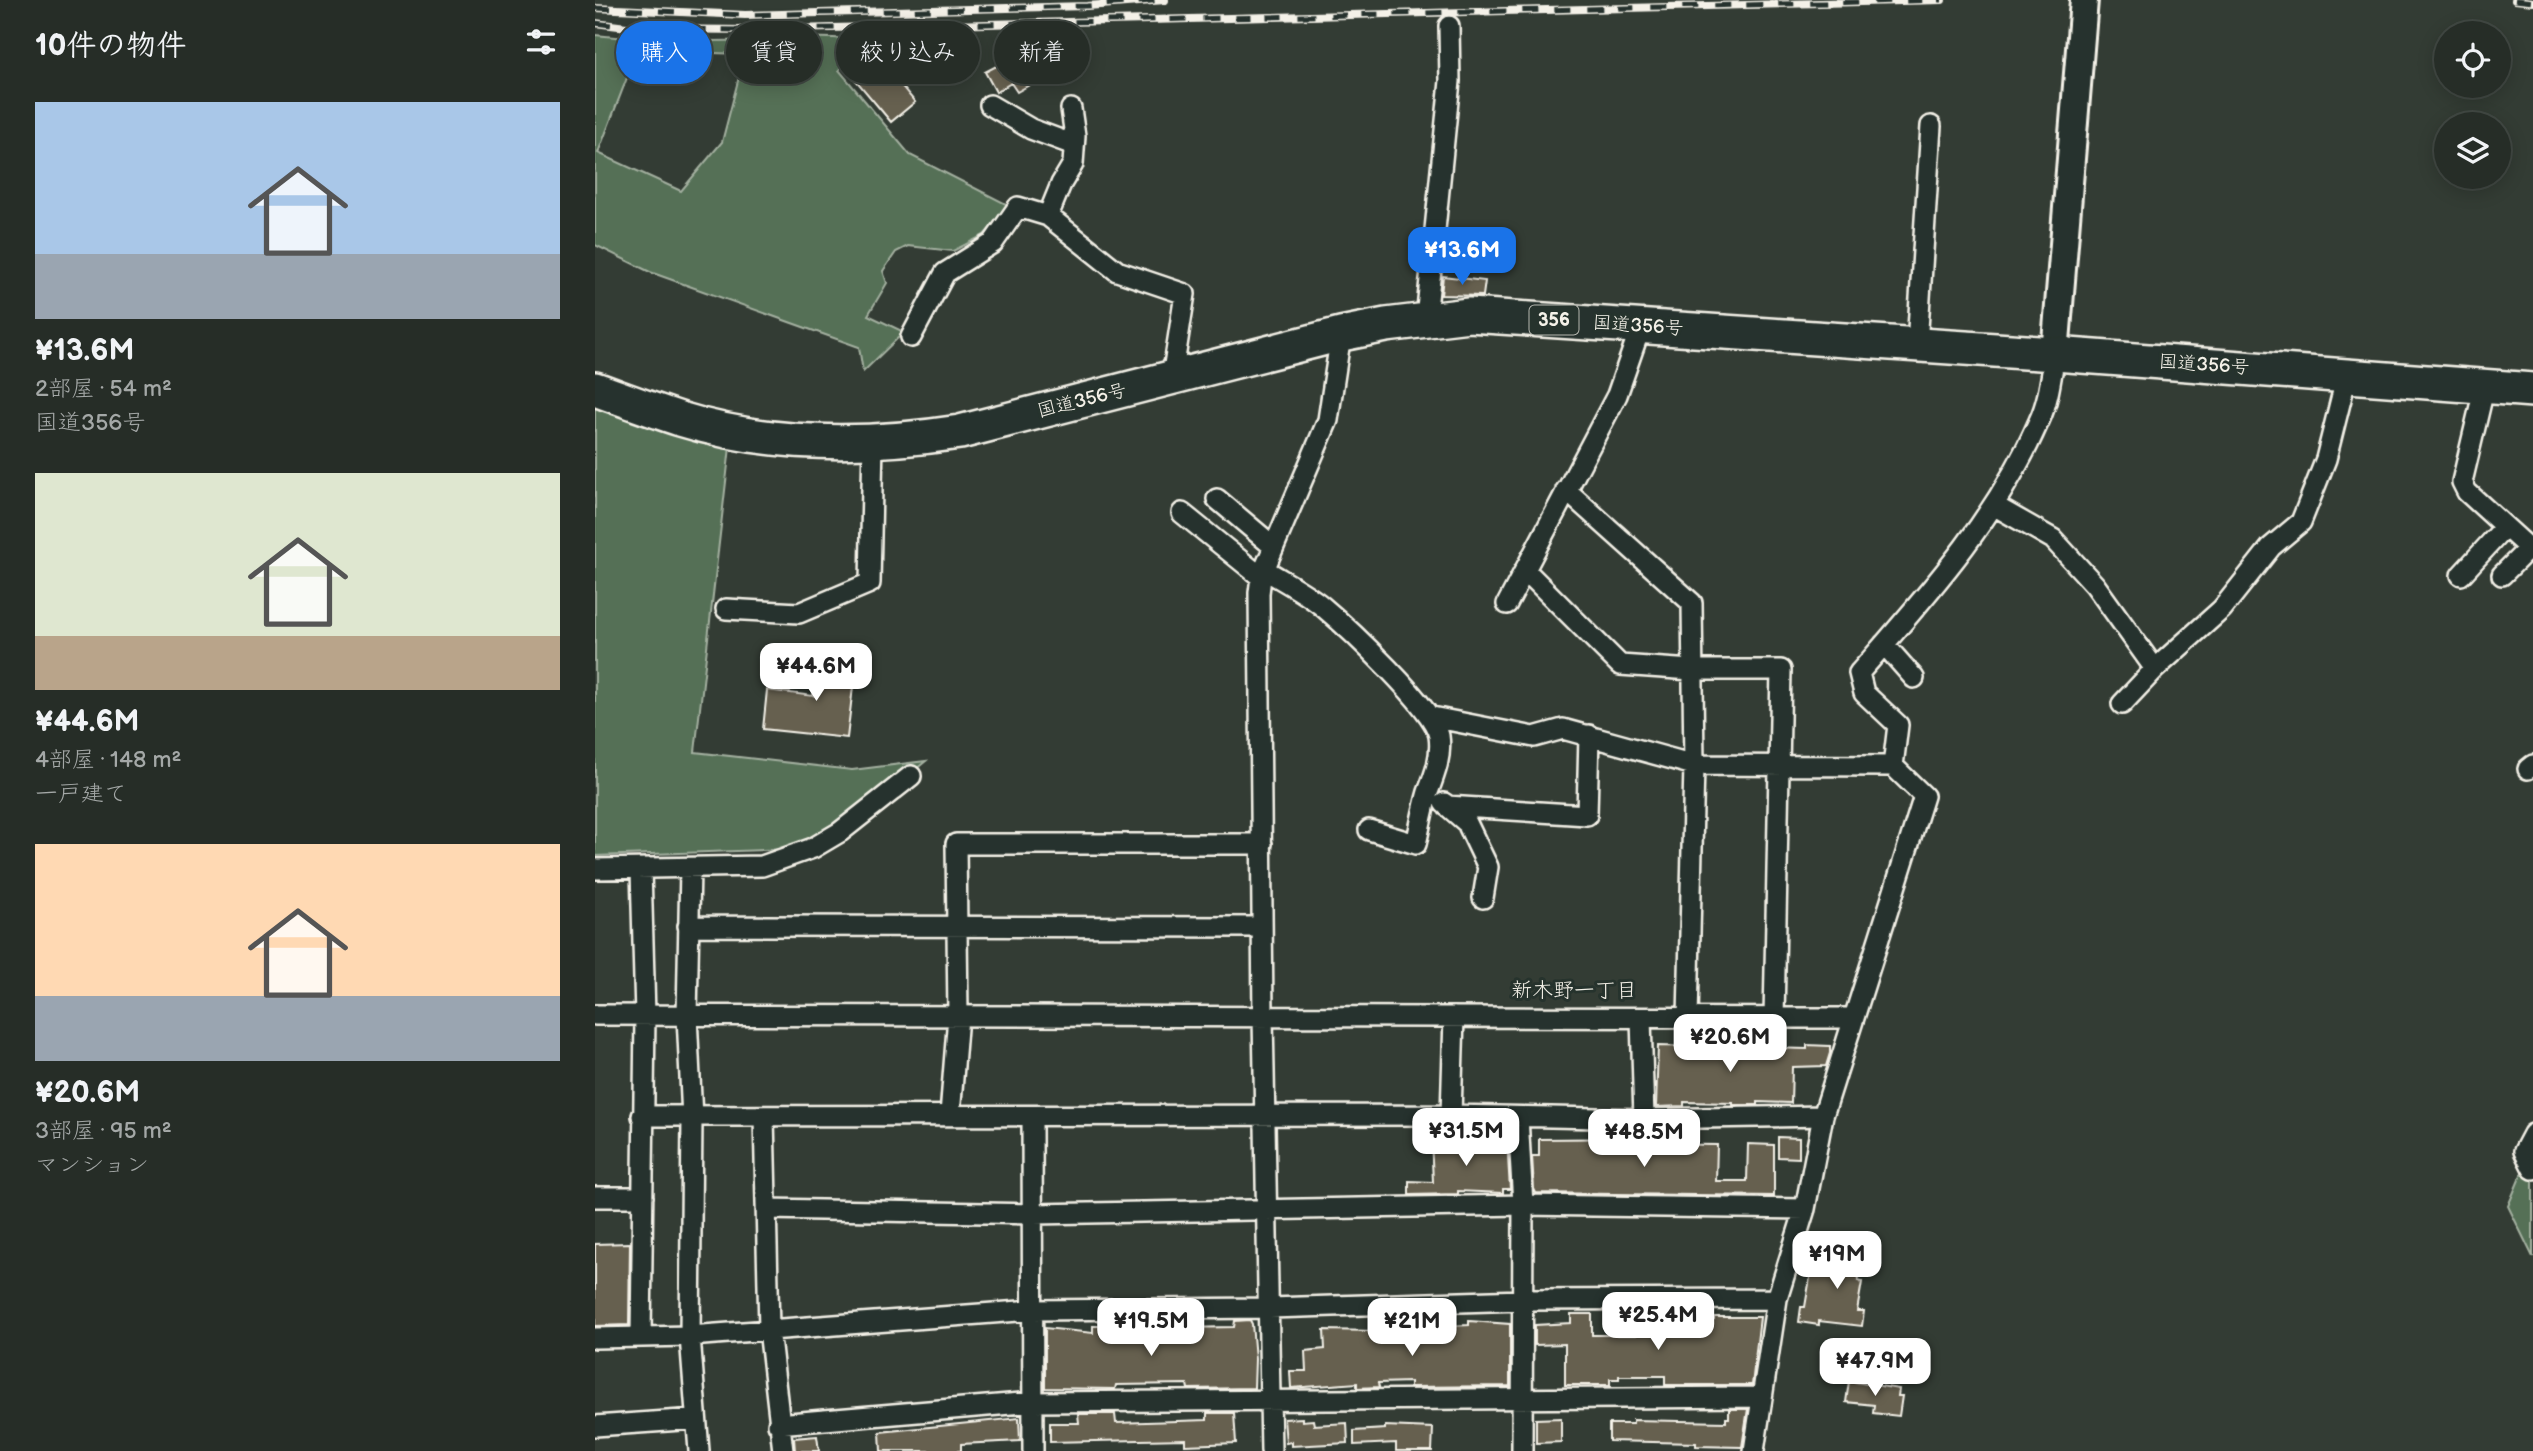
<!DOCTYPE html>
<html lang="ja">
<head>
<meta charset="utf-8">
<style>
	body { margin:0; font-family:"Balsamiq Sans","Klee One",sans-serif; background:#323933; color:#f1f3f6; height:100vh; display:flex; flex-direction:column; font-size:26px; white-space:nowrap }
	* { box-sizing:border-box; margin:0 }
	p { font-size:23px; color:#a4a8a7 }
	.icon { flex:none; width:38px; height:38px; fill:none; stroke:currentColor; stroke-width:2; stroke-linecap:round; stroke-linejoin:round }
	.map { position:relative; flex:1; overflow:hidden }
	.drawer { display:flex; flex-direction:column; background:#262d27; width:595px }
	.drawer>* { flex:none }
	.hud { position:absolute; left:21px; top:21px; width:665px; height:63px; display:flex; gap:14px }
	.tools { position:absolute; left:1839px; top:21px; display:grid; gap:14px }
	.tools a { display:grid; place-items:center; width:77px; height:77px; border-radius:50%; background:#262d27; box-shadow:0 4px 18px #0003,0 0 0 2px #424944; font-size:35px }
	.price { position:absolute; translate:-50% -60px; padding:0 16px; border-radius:14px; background:#fff; color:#222; font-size:23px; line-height:46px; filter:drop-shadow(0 2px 4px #0008) }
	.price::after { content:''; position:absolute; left:50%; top:42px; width:21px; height:16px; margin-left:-10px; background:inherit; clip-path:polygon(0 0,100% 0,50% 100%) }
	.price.current { background:#1a73e8; color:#fff }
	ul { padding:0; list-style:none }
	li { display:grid; align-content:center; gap:14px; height:371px; padding:0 35px }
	li span { display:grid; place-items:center; height:217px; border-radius:0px; color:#555 }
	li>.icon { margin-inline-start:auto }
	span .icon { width:126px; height:126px; fill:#fffc; stroke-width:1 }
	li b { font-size:30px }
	h2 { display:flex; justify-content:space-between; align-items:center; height:84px; padding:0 35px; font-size:30px }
	.tag { padding:0 24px; border-radius:32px; background:#262d27; box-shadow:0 4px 18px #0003,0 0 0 2px #424944; font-size:24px; line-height:63px }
	.tag.current { background:#1a73e8; color:#fff }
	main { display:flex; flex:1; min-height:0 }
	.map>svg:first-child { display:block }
	.green { fill:#547057; stroke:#a4b0a0; stroke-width:2; fill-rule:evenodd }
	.building { fill:#66604f; stroke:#f4f1e8; stroke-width:2 }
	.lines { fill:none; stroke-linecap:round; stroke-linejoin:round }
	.street-casing { stroke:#f4f1e8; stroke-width:24 }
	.secondary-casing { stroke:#f4f1e8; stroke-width:32 }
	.highway-casing { stroke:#f4f1e8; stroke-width:38 }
	.street { stroke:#26332d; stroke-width:19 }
	.secondary { stroke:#26332d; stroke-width:26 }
	.highway { stroke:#26332d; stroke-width:33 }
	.rail-casing { stroke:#f4f1e8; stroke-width:8 }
	.rail { stroke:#26332d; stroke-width:5; stroke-dasharray:16; stroke-linecap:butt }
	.labels { text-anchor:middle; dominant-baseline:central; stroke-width:6; stroke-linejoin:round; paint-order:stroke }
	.shield { fill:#26332d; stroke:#b6b8b0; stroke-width:2 }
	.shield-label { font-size:18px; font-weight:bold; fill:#f4f1e8 }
	.street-label { font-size:19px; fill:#f4f1e8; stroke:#26332d }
	.neighbourhood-label { font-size:21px; fill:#f4f1e8; stroke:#26332d }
</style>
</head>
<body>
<main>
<section class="drawer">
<h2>10件の物件<svg class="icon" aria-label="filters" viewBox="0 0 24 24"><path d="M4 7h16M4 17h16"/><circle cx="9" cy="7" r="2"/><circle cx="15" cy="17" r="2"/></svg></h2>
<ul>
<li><span style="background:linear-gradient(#a9c7e8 70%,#9aa5b1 0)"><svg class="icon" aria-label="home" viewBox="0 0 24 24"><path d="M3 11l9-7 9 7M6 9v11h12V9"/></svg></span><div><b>¥13.6M</b><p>2部屋 · 54 m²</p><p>国道356号</p></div></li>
<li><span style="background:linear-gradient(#dfe7d0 75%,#b9a48a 0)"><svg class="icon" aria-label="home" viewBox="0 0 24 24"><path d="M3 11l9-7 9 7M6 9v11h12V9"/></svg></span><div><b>¥44.6M</b><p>4部屋 · 148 m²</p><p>一戸建て</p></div></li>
<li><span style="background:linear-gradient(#ffd9b3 70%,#9aa5b1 0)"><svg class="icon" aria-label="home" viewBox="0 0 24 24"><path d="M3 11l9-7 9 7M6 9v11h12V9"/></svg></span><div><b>¥20.6M</b><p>3部屋 · 95 m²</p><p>マンション</p></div></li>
</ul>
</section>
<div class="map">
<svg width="1938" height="1451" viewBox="0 0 1938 1451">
	<rect width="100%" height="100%" fill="#333c34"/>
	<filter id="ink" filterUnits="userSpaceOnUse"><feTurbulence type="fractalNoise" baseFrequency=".0143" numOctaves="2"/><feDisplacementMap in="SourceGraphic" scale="14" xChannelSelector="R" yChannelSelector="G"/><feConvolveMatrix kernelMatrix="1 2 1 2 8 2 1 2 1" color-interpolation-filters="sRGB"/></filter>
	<g filter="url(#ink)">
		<path class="green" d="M0,35C53,41 108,42 161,40C197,39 233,35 268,41L244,70L315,155L415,206L389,235L358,251L313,246L301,252L288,271L292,283L273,315L309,332L268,372L264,347L55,272L0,245ZM49,51L150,54L127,142L86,191L3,153L42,52Z
			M0,407L135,447L100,752L257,770L331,761L287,797L196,849L0,856Z
			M1938,1155V1257L1913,1206L1933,1158Z"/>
		<path class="building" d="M289,46L300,59L290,66L320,102L296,122L254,72Z
			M447,54L452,71L441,74L443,80L422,92L416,83L401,92L390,72L417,58L420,63Z
			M848,276L890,281L888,296L846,295Z
			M223,656L261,661L252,738L168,729L172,690L218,696Z
			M1104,1040H1126L1125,1050H1173V1048L1212,1049V1045L1235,1046V1053L1231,1066L1197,1067L1196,1103L1163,1102V1105H1138V1103L1089,1102V1106L1061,1107L1063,1046L1103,1047Z
			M1183,1137L1204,1138V1158L1183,1157Z
			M836,1138L912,1141L915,1189H908V1193L863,1191V1194L814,1195V1181L838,1182Z
			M1051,1138V1144L1122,1145L1121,1181H1152L1153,1144L1179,1145V1196L941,1193L939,1189L937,1156H944V1139Z
			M1250,1239L1273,1245L1263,1281L1267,1282L1262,1311H1269L1267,1326L1224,1321V1325L1204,1322L1206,1307H1210L1216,1272L1241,1277Z
			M35,1243L34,1325L0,1326V1244Z
			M976,1314H997V1335H1041V1322H1067V1326H1106V1320H1119V1317H1165L1157,1385H1070V1376H1024V1379H1015V1385H970V1344L940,1345V1325L976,1323Z
			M655,1320L657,1324L660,1359L659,1388L593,1389L592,1384L521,1385L520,1389L450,1388V1328L498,1333V1326H515V1331L586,1332V1328L639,1327L640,1321Z
			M874,1321L915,1324V1386L815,1387V1382L783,1383L784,1387L762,1388V1383L696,1388L695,1371H711L710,1351L730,1349L729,1330L781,1331V1333L813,1332V1328L874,1325Z
			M1254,1381L1304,1389L1303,1396H1307L1304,1416L1278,1413L1279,1405L1251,1402Z
			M1134,1409H1153L1147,1447L1101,1446V1443L1014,1441V1424H1038V1420L1131,1422V1418H1134Z
			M612,1413H639L641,1443L590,1445V1439L455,1442V1423H484L483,1414H520L521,1423L612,1420Z
			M424,1418L425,1441L366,1444V1451H286L285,1432Z
			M707,1418V1421L718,1420L719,1425L752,1423L753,1443L696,1446V1442L691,1443L689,1419Z
			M966,1418V1442L941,1443V1419Z
			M790,1426L838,1428L837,1451H801V1443L759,1445V1431L790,1429Z
			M222,1436L224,1451H200L199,1438Z"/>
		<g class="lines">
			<defs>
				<path id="street" d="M395,105L436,129L479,145
					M453,216L466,184L478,164L480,136L476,109
					M831,319L855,81L854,26
					M316,337L350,273L398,243L423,207L453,216L522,271L590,294L577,378
					M1322,345L1336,126
					M1890,385L1867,482L1872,492L1938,552
					M971,490L1097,603L1099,765L1093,1018
					M622,499L679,547
					M1400,506L1458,539L1500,585L1560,669
					M587,513L666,577
					M669,569C688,581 710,592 727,606C752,627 839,708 844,736C847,756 840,774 833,792C828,809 825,827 821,844L774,830
					M931,571L1025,665L1097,670H1186L1179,1019
					M1866,575L1909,528
					M1907,575L1933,549
					M912,604L1022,395L1046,326
					M131,609L204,613L275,583L278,441
					M1289,644L1319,678
					M1527,704L1560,669L1627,609L1676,547L1706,522L1731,459L1752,375
					M837,717L939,737L968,729L1099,765L1298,766
					M1933,769L1938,765
					M849,803L872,823L893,867L888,898
					M852,806L992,815L994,735
					M95,868L92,1016L97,1118L95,1336L104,1451
					M0,869L167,866L218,848L245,832L316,776
					M93,926L667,927
					M0,1015L1259,1018
					M1046,1018L1049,1119
					M355,1115L363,1016L361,844H667
					M856,1115L859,1017
					M47,1116L856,1115L1049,1119L1228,1116
					M437,1116L438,1451
					M169,1117L174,1329L188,1451
					M923,1117L928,1205L927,1451
					M1938,1134L1929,1151L1938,1169
					M0,1197H48
					M172,1209L439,1214L928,1205L1210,1209
					M46,1336L50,1016L46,869
					M0,1338L95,1336L437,1310L675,1308L928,1300L1182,1299
					M183,1424L438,1402L1167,1397
					M0,1426L101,1419
					M676,1451L668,1016L664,593L666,577L733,420L746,334
					M1159,1451L1182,1299L1210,1209L1228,1116L1329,796L1298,766L1303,725L1269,693L1264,673C1333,594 1402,518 1444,421C1454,400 1456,376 1460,354"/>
				<path id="secondary" d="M1460,354L1489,0"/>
				<path id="highway" d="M0,389C28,399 57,410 85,419C175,447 274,446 365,432L746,334L791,325L874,315L1460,354L1938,390"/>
			</defs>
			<use href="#street" class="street-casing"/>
			<use href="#secondary" class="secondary-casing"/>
			<use href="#highway" class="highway-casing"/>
			<use href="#street" class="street"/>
			<use href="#secondary" class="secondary"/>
			<use href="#highway" class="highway"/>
			<defs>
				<path id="rail" d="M1920,0L1938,2
					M0,8L150,15L492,6L570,0
					M0,23L47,29L156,30L1347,0"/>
			</defs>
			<use href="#rail" class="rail-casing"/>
			<use href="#rail" class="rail"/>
		</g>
	</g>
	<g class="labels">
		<rect class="shield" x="934.5" y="305.5" width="49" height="29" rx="5"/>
		<g class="shield-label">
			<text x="959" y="320">356</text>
		</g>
		<g class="street-label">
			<text transform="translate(1043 326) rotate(4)">国道356号</text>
			<text transform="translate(1609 365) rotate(4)">国道356号</text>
			<text transform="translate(487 401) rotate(-14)">国道356号</text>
		</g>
		<g class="neighbourhood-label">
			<text x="979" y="990">新木野一丁目</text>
		</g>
	</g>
</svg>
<div class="tools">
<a><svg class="icon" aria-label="locate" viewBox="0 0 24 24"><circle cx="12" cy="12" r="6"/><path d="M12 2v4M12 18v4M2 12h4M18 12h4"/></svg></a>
<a><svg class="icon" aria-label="layers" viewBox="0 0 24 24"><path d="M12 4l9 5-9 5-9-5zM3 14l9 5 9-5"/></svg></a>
</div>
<b class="price current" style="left:867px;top:287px">¥13.6M</b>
<b class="price" style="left:221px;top:703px">¥44.6M</b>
<b class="price" style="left:1135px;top:1074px">¥20.6M</b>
<b class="price" style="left:871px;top:1168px">¥31.5M</b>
<b class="price" style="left:1049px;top:1169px">¥48.5M</b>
<b class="price" style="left:1242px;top:1291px">¥19M</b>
<b class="price" style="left:1063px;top:1352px">¥25.4M</b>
<b class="price" style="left:556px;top:1358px">¥19.5M</b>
<b class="price" style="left:817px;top:1358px">¥21M</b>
<b class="price" style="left:1280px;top:1398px">¥47.9M</b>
<div class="hud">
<a class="tag current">購入</a>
<a class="tag">賃貸</a>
<a class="tag">絞り込み</a>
<a class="tag">新着</a>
</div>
</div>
</main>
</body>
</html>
